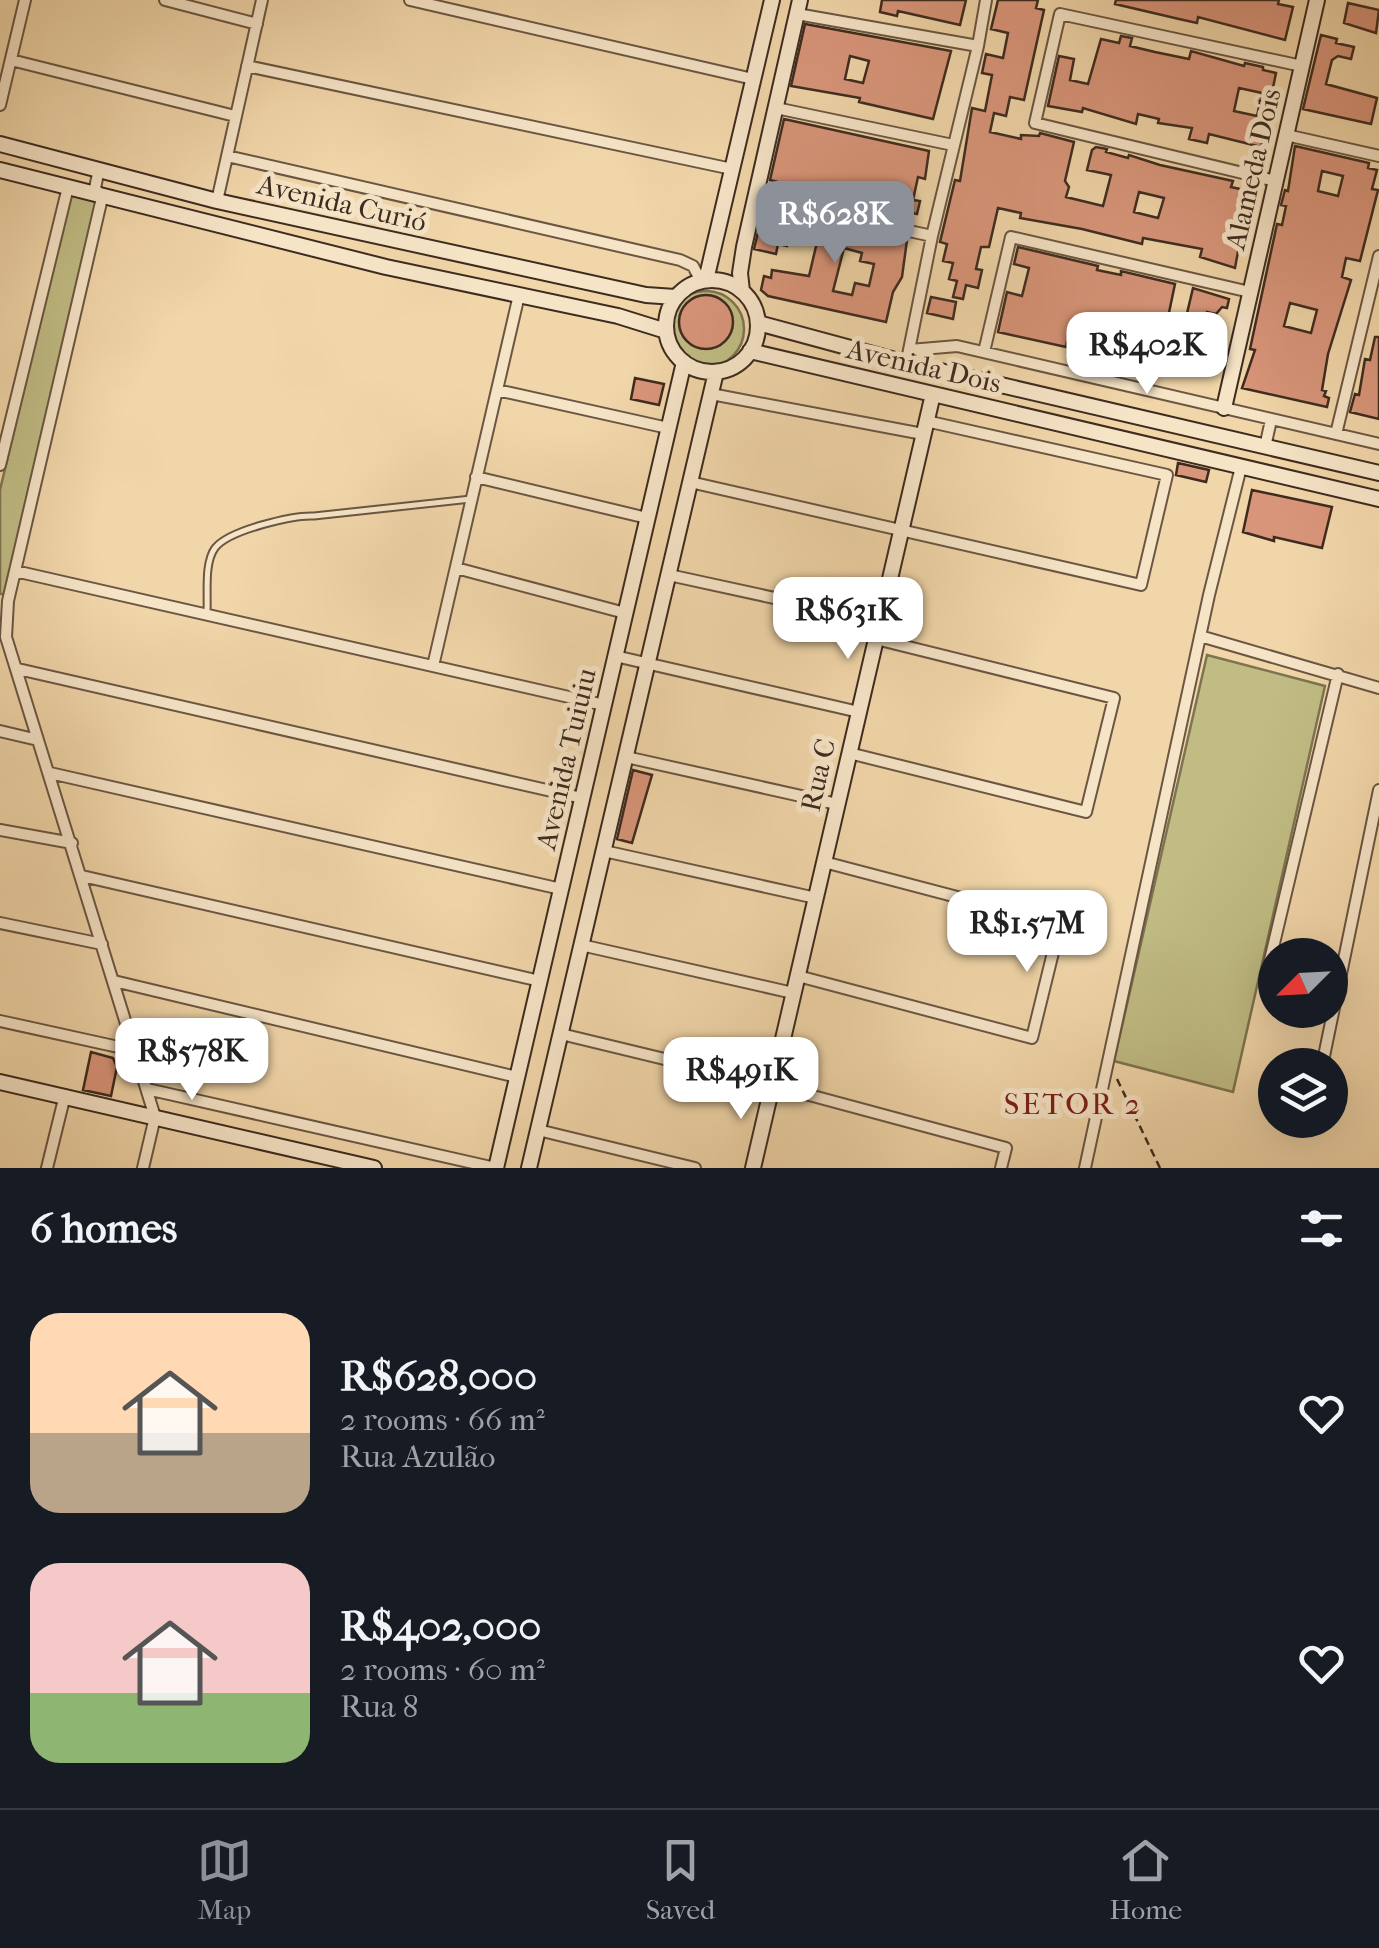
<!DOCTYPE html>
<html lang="en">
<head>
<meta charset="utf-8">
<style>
	body { margin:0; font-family:"IM FELL French Canon",serif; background:#20242c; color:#f1f3f6; height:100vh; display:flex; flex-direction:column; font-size:38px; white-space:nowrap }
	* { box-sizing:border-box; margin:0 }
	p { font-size:32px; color:#9ea1a6 }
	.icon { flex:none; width:55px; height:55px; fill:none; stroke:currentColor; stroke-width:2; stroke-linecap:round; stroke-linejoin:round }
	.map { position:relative; height:1168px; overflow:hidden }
	.panel { display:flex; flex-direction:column; background:#171b24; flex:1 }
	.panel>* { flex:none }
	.needle { width:65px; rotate:246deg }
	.buttons { position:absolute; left:1258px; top:938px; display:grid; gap:20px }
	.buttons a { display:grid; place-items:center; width:90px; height:90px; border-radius:50%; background:#171b24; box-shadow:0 10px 40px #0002; font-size:50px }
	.price { position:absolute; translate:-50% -85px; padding:0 22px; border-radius:20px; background:#fff; color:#222; font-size:32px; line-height:65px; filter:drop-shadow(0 2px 5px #0008) }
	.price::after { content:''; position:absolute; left:50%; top:60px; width:30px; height:22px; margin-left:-15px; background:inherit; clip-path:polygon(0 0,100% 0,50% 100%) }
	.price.current { background:#8c9099; color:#fff }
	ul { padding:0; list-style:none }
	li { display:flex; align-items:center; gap:30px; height:250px; padding:0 30px }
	li span { display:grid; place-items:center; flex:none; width:280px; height:200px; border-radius:30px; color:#555 }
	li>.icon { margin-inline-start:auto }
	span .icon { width:120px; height:120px; fill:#fffc; stroke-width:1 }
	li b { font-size:42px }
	h2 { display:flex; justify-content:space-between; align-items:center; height:120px; padding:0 30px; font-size:42px }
	.menu { display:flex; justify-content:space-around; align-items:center; height:140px; border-top:2px solid #363941; background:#171b24; font-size:28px; color:#9ea1a6 }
	.menu a { display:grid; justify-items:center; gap:5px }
	.menu .current { color:#8c9099 }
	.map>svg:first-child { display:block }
	.green { fill:#c0bc84; stroke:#7e7452; stroke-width:2.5 }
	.building { fill:#d9957a; stroke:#3d2b1f; stroke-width:2.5; fill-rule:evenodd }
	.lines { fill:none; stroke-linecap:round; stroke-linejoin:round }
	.lane-casing { stroke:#6a5642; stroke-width:9 }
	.street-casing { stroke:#6a5642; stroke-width:14 }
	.secondary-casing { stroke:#3d2b1f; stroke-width:18 }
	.path { stroke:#3d2b1f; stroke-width:2.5; stroke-dasharray:8 5; stroke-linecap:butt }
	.lane { stroke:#f6e4c7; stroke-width:5 }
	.street { stroke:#f6e4c7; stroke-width:10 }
	.secondary { stroke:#f6e4c7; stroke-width:14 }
	.labels { text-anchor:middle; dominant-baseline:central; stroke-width:10; stroke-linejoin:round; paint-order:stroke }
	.street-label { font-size:28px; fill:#3d2b1f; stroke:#f6e4c7 }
	.neighbourhood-label { font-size:30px; letter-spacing:2.5px; fill:#7a1f14; stroke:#f6e4c7 }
</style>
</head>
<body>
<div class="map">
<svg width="1379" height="1168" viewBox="0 0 1379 1168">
	<rect width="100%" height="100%" fill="#f1d6a9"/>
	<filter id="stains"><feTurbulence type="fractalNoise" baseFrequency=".002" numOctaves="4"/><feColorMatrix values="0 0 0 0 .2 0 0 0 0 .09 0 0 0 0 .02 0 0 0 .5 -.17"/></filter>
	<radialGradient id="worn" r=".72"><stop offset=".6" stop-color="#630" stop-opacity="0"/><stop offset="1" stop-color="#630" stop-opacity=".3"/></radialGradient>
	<path class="green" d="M70,195L97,202L4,594H0V490Z
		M668 329a38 38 0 1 1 76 0a38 38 0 1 1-76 0Z
		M1207,655L1325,686L1233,1092L1114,1061Z"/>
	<path class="building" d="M882,0H966L960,25L898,11L897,16L880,12Z
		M998,0H1038L1036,8L1044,10L1024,100L1010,97L1006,116L994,113L990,132L1021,139V135L1039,136L1040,133L1074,142L1065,181L1069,187L1066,197L1103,206L1111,175L1087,170L1092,150L1096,147L1107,149L1106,152L1128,158L1129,155L1160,165L1233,181L1231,187L1249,191L1235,268L1200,257L1202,249L1143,238L1142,244L1082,229L1020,218L1021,213L998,208L989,247H981L976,269L982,270L978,288L966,285L963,299L953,297L957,281L949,279L953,263L943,261L947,244L940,242L955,180L960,181L972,108L985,111L992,75L982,73L986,54L1003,58L1008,33L991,29ZM1139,192L1164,198L1158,218L1134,212Z
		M1116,0H1279L1278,4L1293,7L1285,40L1198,17L1197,23L1179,19L1115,4Z
		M1348,3L1379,10L1376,33L1344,23Z
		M805,24L951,51L933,119L859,102L860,98L791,86ZM850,56L869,61L863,83L845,79Z
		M1321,35L1337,39L1336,43L1354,47L1351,59L1338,56L1332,60L1326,84L1377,98L1371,124L1303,109Z
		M1121,36L1132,38L1130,46L1155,52L1189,59L1191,51L1244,66L1245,63L1263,67V70L1276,73L1261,147L1209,134L1207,143L1189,139L1192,128L1158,123L1159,119L1138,114L1136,124L1083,108L1082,112L1048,106L1059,56L1074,59L1070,80L1088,84L1101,39L1119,43ZM1239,88L1262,93L1257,116L1234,111Z
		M784,119L929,151L925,179L918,177L913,200L920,201L917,214L891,208L893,200L875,195L873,203L820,187L802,183L801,188L770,180Z
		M1295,146L1369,163L1368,168L1377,170L1372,189L1378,190L1360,261L1346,258L1342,277L1351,280L1328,354L1322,390L1326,391L1324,396L1329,398L1327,407L1242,388L1255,350L1250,349L1277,224L1282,225L1286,206L1281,205L1285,190L1288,191ZM1322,171L1343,176L1338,196L1318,191ZM1290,303L1317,310L1311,333L1284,326Z
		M764,208L907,240L902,277L893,292L886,322L768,296L761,290L764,276L771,278L772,270L809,276L818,238L795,233L789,234L787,246L778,244L776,254L754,249ZM844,248L862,253L860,261L874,264L869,286L855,283L852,295L833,291Z
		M1018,247L1098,266L1097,270L1121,275V271L1175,284L1167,322L1184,326L1193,288L1229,299L1227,308L1222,307L1216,314L1207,312L1203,331L1211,333L1209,342L1219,344L1214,364L1210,371L1194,367L1193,373L1157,363L1156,368L1107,357L1108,351L1067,342L1066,347L998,332L1007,292L1022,296L1029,268L1014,264Z
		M679 322a27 27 0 1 1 54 0a27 27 0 1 1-54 0Z
		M931,297L956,302L953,319L927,313Z
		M1375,337H1379V419L1350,412L1355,394L1359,395L1365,359L1370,360Z
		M635,378L664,384L659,405L631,399Z
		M1178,463L1209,470L1206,482L1176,475Z
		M1252,490L1332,507L1322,548L1274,537V541L1243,532Z
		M633,770L652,775L632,843L617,839Z
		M91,1052L113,1058L117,1067L111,1096L83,1090Z"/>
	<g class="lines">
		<defs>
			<path id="lane" d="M207,612C208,593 204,563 215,548C229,530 293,515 314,516L471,499"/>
			<path id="street" d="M165,0L257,24
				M410,0L753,79
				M797,14L978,46
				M11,60L235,116
				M247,66L732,169
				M0,105L25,0
				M776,108L953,145
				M1286,135L1379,156
				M227,156L680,260L693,266L701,281
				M99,169L95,188L102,198L8,601L6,637L155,1117L143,1168
				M1276,181L1035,123L1060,14L1302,66
				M755,197L932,236
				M217,201L262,0
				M910,350L957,346L1379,444
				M984,352L1011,237L1250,292
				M908,355L932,236L978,46L986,0
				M497,390L668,428
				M711,394L923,434
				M1336,434L1379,256
				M1265,447L1271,420
				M0,465L68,187
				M476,477L647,518
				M690,482L1141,585L1167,475L926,421
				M456,568L625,613
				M15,571L604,705
				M669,575L880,621
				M1200,636L1379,688
				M615,656L859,712
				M433,666L519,295
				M18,669L582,798
				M0,731L38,740
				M849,753L1086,812L1114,698L876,639
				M626,757L837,804
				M50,773L561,889
				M0,830L72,843
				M604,851L816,898
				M82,876L540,981
				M0,923L102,944
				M581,945L793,993
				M798,976L1032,1038L1060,924L824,862
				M1266,977L1338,674
				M114,981L517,1077
				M0,1021L132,1050
				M561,1034L772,1085L1006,1148L1001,1168
				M1323,1061L1379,790
				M147,1089L495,1168
				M538,1130L695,1168
				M47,1168L65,1095
				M1085,1168L1209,595L1241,467"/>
			<path id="secondary" d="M0,144L217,201L646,295L675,297
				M0,170L386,267L618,316L666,331
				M706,280L772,0
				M666 326a46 46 0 1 1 92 0a46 46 0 1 1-92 0Z
				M742,291L740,273L744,247L800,0
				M758,323L906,363L1379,473
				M750,351L1379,499
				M1224,408L1317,0
				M0,1082L374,1168
				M496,1168L684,362
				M529,1168L716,372
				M753,1168L933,394"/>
		</defs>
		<use href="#lane" class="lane-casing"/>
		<use href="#street" class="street-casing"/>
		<use href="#secondary" class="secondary-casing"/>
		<path class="path" d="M1117,1079L1160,1168"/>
		<use href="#lane" class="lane"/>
		<use href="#street" class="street"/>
		<use href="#secondary" class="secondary"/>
	</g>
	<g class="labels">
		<g class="street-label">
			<text transform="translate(1253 169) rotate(-77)">Alameda Dois</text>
			<text transform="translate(342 203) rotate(13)">Avenida Curió</text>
			<text transform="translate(924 366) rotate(13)">Avenida Dois</text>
			<text transform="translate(566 759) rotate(-77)">Avenida Tuiuiu</text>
			<text transform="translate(818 775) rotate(-77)">Rua C</text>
		</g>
		<g class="neighbourhood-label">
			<text x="1073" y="1104">SETOR 2</text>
		</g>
	</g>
	<rect width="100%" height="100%" filter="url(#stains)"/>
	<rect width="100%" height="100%" fill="url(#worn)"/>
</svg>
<div class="buttons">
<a><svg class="needle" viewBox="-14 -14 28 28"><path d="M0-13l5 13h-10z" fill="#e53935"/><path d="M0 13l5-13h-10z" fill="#9ea1a6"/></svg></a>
<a><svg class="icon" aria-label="layers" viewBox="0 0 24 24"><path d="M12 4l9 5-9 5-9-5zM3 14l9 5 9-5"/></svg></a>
</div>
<b class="price current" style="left:835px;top:266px">R$628K</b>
<b class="price" style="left:1147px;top:397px">R$402K</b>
<b class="price" style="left:848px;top:662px">R$631K</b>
<b class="price" style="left:1027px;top:975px">R$1.57M</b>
<b class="price" style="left:192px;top:1103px">R$578K</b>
<b class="price" style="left:741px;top:1122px">R$491K</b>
</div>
<section class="panel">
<h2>6 homes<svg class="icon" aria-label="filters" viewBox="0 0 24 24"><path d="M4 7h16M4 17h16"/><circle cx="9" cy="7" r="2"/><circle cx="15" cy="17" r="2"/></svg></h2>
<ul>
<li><span style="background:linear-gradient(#ffd9b3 60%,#b9a48a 0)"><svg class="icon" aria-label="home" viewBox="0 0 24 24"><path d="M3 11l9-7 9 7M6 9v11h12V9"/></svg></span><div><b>R$628,000</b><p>2 rooms · 66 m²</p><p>Rua Azulão</p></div><svg class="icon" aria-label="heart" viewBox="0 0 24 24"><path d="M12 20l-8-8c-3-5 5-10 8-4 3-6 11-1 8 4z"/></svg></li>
<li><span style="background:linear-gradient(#f6c9c9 65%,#8fb573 0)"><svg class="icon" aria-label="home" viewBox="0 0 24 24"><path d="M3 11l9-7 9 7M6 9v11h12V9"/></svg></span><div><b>R$402,000</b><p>2 rooms · 60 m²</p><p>Rua 8</p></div><svg class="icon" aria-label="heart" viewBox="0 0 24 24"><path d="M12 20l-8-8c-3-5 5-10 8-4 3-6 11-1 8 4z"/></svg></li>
</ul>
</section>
<nav class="menu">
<a class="current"><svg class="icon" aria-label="map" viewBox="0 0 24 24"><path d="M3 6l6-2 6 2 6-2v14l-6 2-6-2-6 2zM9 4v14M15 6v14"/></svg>Map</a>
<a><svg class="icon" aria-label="saved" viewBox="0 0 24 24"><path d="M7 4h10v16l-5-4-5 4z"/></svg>Saved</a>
<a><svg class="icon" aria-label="home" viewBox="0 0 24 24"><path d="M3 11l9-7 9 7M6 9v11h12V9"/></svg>Home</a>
</nav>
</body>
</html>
